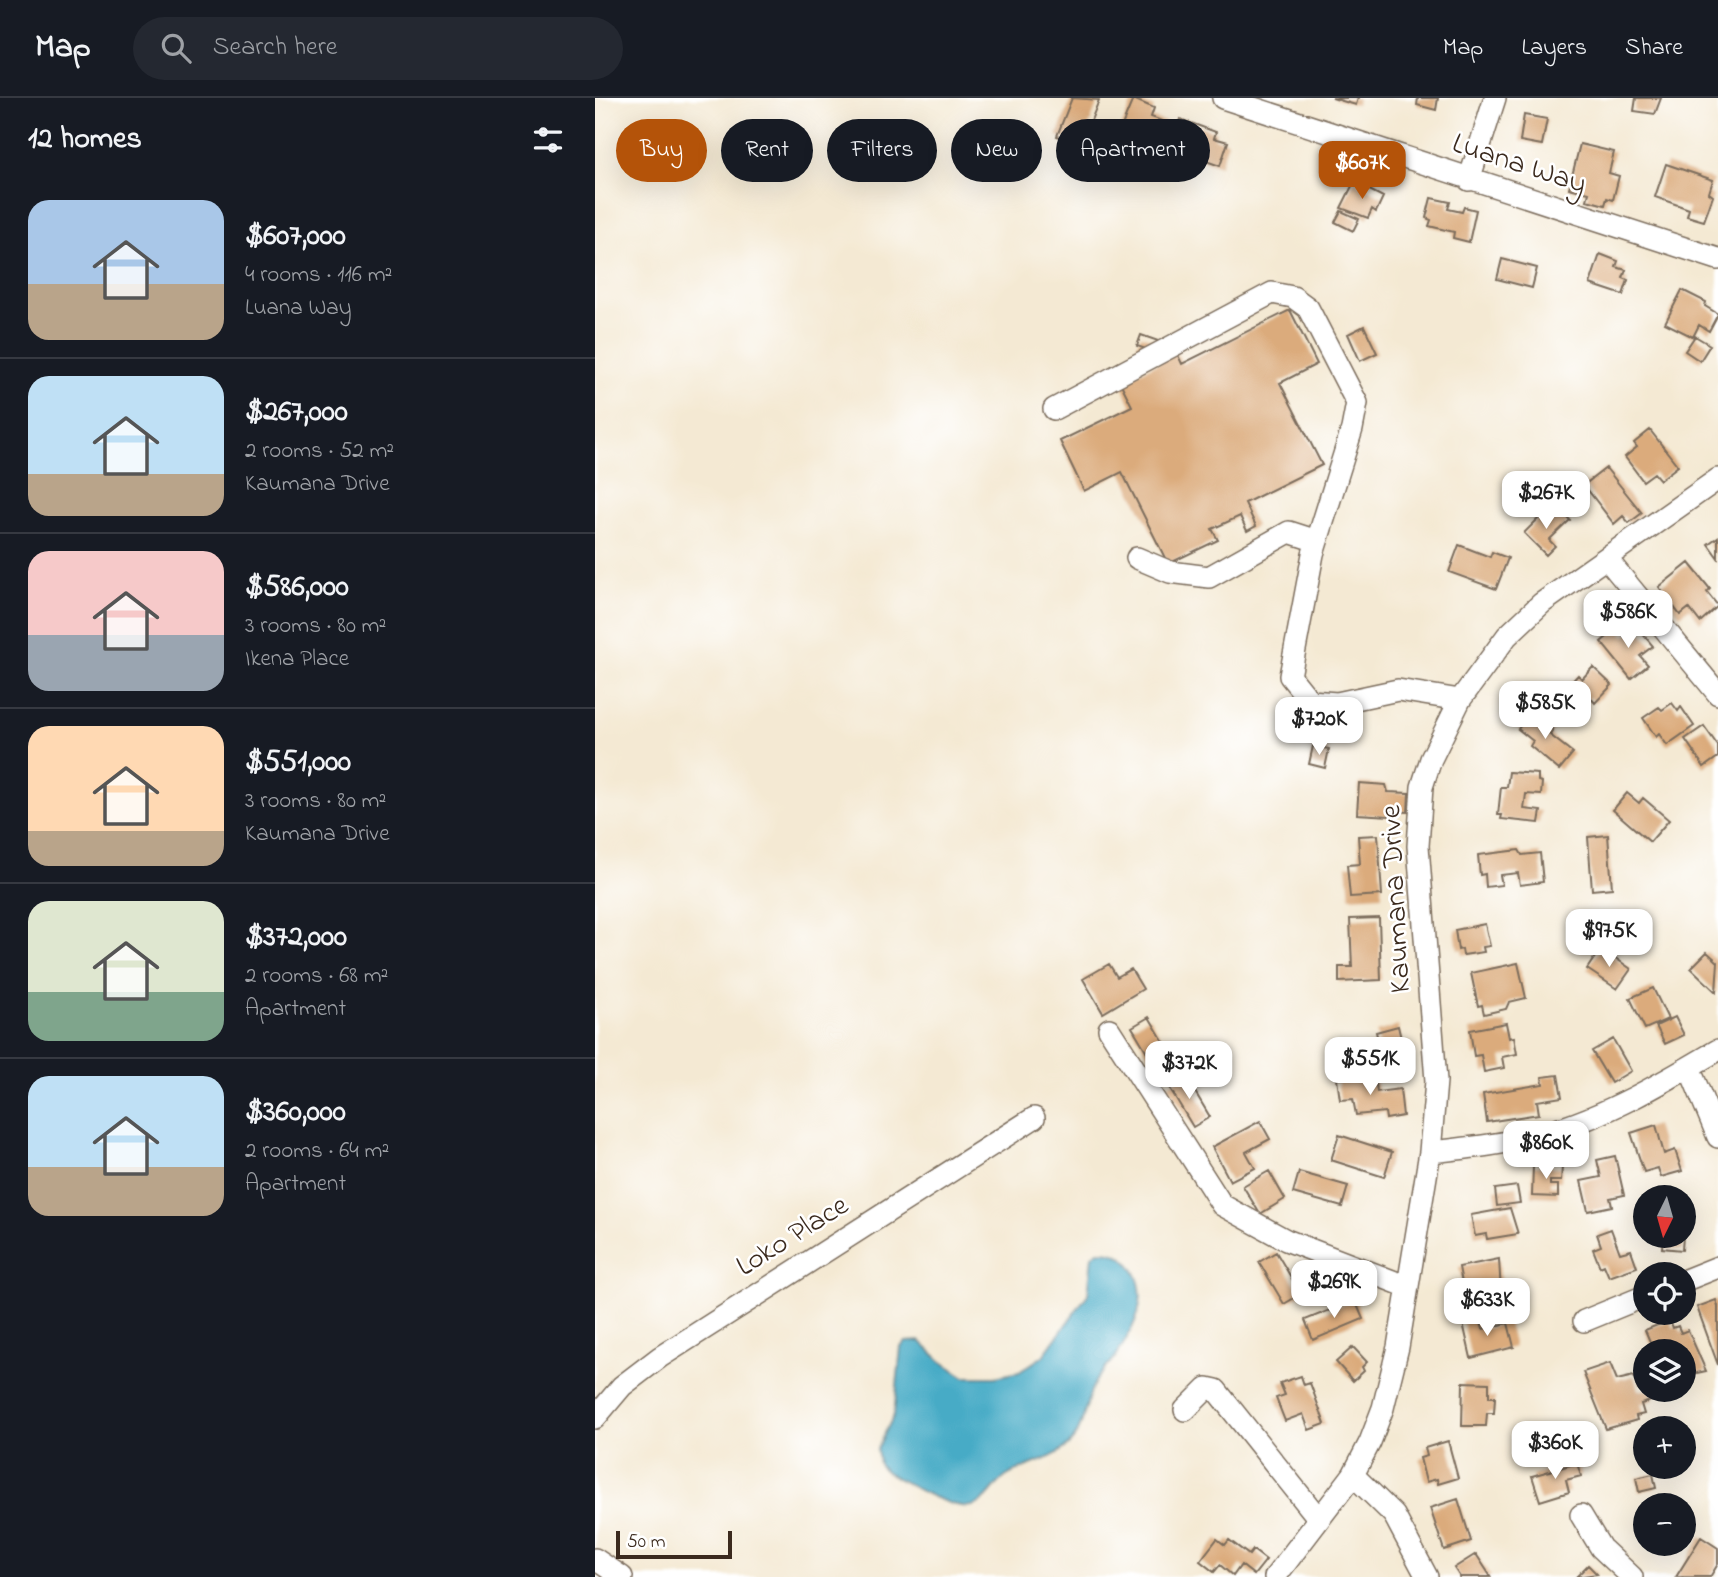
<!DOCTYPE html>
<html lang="en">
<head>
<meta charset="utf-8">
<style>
	body { margin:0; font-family:"Indie Flower",sans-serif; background:#242831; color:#f1f3f6; height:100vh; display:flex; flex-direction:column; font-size:26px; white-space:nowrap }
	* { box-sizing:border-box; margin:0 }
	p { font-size:23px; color:#9ea1a6 }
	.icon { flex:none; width:38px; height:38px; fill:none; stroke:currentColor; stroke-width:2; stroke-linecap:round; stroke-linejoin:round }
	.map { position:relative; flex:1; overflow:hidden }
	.sheet { display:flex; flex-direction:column; background:#171b24; width:595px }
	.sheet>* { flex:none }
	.top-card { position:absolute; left:21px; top:21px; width:665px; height:63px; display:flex; gap:14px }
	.needle { width:46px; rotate:185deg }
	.fabs { position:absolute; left:1038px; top:1087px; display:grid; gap:14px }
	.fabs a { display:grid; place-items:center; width:63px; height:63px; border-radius:50%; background:#171b24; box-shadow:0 7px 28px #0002; font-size:35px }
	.scale { position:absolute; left:21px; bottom:18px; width:116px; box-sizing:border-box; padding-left:7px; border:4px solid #3b2a1e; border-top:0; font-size:19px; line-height:24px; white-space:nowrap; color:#3b2a1e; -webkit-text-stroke:5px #fff; paint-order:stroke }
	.price { position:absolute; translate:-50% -60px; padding:0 16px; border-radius:14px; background:#fff; color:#222; font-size:23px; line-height:46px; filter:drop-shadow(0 2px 4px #0008) }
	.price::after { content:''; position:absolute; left:50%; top:42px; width:21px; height:16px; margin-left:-10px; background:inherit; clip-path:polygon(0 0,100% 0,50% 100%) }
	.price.active { background:#b45309; color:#fff }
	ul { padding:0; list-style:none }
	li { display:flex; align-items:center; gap:21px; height:175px; padding:0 28px }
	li+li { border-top:2px solid #363941 }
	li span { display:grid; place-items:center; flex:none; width:196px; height:140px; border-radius:21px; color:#555 }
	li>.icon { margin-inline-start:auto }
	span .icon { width:84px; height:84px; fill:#fffc; stroke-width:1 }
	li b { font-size:30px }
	h2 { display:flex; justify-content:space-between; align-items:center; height:84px; padding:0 28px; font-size:30px }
	.chip { padding:0 24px; border-radius:32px; background:#171b24; box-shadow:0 7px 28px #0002; font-size:24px; line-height:63px }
	.chip.active { background:#b45309; color:#fff }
	header { display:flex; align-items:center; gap:42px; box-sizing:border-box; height:98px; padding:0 35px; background:#171b24; border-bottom:2px solid #363941 }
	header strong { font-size:33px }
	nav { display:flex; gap:38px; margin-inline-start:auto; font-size:24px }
	.search { width:490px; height:63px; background:#242831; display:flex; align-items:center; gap:18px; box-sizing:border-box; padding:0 24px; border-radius:38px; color:#9ea1a6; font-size:26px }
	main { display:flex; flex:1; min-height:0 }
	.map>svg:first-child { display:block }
	.water { fill:#47abc6; stroke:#416a72; stroke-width:2 }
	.building { fill:#dbab7c }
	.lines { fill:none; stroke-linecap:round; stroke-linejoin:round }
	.minor-casing { stroke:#7c6d5d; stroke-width:24 }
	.minor { stroke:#fff; stroke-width:21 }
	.labels { text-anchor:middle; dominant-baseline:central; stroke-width:5; stroke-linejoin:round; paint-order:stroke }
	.street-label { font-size:30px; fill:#3b2a1e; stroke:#fff }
</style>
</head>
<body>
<header>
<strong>Map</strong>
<div class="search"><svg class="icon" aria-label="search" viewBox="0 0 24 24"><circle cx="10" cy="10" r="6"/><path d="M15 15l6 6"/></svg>Search here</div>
<nav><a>Map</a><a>Layers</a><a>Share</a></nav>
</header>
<main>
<section class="sheet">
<h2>12 homes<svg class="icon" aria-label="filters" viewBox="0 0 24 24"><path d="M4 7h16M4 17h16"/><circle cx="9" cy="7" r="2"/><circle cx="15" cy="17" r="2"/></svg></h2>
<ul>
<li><span style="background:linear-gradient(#a9c7e8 60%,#b9a48a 0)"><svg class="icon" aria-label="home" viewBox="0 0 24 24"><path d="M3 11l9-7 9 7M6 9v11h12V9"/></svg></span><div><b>$607,000</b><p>4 rooms · 116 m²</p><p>Luana Way</p></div></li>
<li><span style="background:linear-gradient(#bfe0f5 70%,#b9a48a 0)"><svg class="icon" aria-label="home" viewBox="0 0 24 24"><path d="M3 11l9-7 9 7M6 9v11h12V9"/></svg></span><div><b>$267,000</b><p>2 rooms · 52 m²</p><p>Kaumana Drive</p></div></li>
<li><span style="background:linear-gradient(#f6c9c9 60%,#9aa5b1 0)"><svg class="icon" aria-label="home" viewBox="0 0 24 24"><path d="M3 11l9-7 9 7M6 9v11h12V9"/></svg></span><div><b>$586,000</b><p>3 rooms · 80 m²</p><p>Ikena Place</p></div></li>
<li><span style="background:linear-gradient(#ffd9b3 75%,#b9a48a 0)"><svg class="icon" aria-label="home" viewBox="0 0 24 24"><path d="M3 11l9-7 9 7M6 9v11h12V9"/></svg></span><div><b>$551,000</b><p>3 rooms · 80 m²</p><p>Kaumana Drive</p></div></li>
<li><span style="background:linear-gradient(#dfe7d0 65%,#7fa58c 0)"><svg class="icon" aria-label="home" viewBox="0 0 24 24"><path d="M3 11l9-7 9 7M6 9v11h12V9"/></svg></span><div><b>$372,000</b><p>2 rooms · 68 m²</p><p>Apartment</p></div></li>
<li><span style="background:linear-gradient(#bfe0f5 65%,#b9a48a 0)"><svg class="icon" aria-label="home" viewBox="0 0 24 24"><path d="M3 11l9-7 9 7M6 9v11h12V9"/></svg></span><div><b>$360,000</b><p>2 rooms · 64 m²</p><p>Apartment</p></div></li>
</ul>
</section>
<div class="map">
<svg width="1123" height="1479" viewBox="0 0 1123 1479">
	<rect width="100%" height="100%" fill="#fff"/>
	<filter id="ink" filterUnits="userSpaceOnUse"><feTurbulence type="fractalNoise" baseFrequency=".0143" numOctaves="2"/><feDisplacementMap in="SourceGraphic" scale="14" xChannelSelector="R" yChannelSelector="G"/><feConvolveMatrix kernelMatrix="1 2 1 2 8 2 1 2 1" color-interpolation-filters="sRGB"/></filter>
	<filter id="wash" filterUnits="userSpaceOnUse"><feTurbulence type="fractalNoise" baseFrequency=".00686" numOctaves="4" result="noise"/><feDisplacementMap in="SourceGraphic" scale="28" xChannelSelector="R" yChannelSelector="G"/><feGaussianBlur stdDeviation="1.57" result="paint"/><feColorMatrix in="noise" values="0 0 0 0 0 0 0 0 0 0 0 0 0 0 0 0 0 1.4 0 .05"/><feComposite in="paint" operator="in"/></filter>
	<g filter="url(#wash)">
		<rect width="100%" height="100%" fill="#f4e9d3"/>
		<path class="water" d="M503,1153C519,1152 529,1158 538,1171C556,1200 539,1229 523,1255C517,1266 506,1273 500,1284C490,1303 489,1329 477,1343C461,1362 433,1365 412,1378C399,1386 393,1405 377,1408C355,1412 308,1384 289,1372L284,1366L282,1351L299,1317L306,1249L311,1244L325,1243L346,1263L370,1279H400L424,1274L448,1258L493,1196L497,1158Z"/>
		<g id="blocks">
			<path class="building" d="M477,0L504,2L486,48L462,38Z
				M737,0H763L761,7Z
				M823,0H843L841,12L822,7Z
				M1041,0H1066L1060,16L1039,13Z
				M538,1L559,10L556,19L575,26L565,51L549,45L546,52L521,42Z
				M929,17L952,21L947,47L925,43Z
				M585,21L621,34L619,40L633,44L625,68L591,56L594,49L577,43Z
				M985,46L1019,54L1014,75L1024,78L1018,102L1012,100L1010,107L992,102L994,95L974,90Z
				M1071,66L1118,82L1114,95L1118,98L1109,123L1092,118L1094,111L1060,99Z
				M759,84L788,99L781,114L777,111L773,120L746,110Z
				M836,100L855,104L853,111L867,114L869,109L881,112L874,144L858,140L859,134L834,128L836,122L831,120Z
				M746,113L764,121L758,133L740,124Z
				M1005,156L1023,163L1021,169L1031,172L1028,180L1033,182L1028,197L995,186Z
				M907,161L942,170L937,190L902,181Z
				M1087,192L1111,204L1110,208L1123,216L1114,233L1104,227L1098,239L1070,225Z
				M695,212L722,266L685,285L727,367L650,405L661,428L652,433L645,418L617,431L623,442L573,466L527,374L489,393L465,343L537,308L525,284L582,255L587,266Z
				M769,228L782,255L765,263L753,236Z
				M546,237L569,245L565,256L542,248Z
				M1100,238L1115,247L1105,263L1090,253Z
				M1055,332L1083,368L1065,382L1059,375L1048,383L1030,359L1042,349L1039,345Z
				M1011,370L1047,415L1034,425L1028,418L1019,426L989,387Z
				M965,412L975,422L954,442L960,448L951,457L929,435L948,416L954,422Z
				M1123,439V460L1113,446Z
				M864,447L895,459L897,454L913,460L901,491L854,474Z
				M1094,465L1115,491L1112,494L1123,508L1105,524L1094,510L1085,517L1064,489Z
				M1024,529L1030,538L1042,529L1058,548L1045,558L1053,567L1036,581L1006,544Z
				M998,569L1017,587L1000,605L995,599L976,619L959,603L983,577L987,581Z
				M1077,605L1083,613L1086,609L1099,628L1072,647L1064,636L1061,639L1048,620L1064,609L1067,612Z
				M936,614L958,632L955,637L978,655L964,672L935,648L938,643L923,631Z
				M1109,628L1123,648V659L1109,669L1090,641Z
				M718,648L734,651L730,670L714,666Z
				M914,674L943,676V683L947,684L946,697L931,696L929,711L946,713L944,725L906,721L907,717H903L906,689H912Z
				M764,685L791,687L793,694L814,695L813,714L795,713V718L762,716Z
				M1032,695L1044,705L1048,700L1074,722L1055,744L1018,712Z
				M783,737L787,797L755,799L752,767L765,766L763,738Z
				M1013,737L1017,790L997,792L993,739Z
				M924,752L927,757L945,755L948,784L925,787L923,775L905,777L907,787L891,789L890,776L885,777L883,757Z
				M784,820L786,882L744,884V869H757L755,821Z
				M890,826L895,848L888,849L889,854L868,857L867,851L863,852L860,832Z
				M1006,850L1036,871L1022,891L992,871Z
				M1112,854L1123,864L1121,894L1096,870Z
				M923,865L931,900L914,904L911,911L889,916L887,907L883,908L876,875Z
				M514,866L522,879L536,871L548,891L508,915L488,881Z
				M1058,890L1073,921L1050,931L1035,900Z
				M554,919L579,961L562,971L537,929Z
				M1080,919L1089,937L1070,946L1061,928Z
				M911,925L914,940L919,939L922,956L907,959L909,970L889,974L886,957L879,958L875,932Z
				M803,928L812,966L775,975L768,950L784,946L781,934Z
				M1018,941L1036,973L1016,985L997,953Z
				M590,977L615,1019L598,1029L573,987Z
				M780,977L782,994L805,991L808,1018L791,1021L790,1014L761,1017L758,1001L745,1002L742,981Z
				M963,977L967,999L942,1003L944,1016L892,1024L888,996L948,986L947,979Z
				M665,1023L675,1041L651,1054L660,1070L635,1083L617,1049Z
				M1061,1027L1069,1056L1080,1052L1087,1073L1066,1079L1063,1070L1049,1074L1036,1035Z
				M744,1037L797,1054L789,1079L736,1062Z
				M1020,1058L1029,1097L1015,1100L1017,1108L993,1113L986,1083L1006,1079L1002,1062Z
				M938,1068L967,1069L966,1083H955V1087H963V1099L937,1098Z
				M674,1073L690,1101L665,1116L648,1088Z
				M704,1074L753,1088L747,1109L698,1095Z
				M922,1088L925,1105L902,1108L900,1091Z
				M915,1110L923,1136L892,1141L891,1136L880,1138L876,1117Z
				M1016,1131L1025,1155L1036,1152L1042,1169L1014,1179L1009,1167L1005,1169L998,1151L1006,1148L1002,1136Z
				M1068,1138H1088L1087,1152L1067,1150Z
				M681,1154L706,1196L689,1206L664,1164Z
				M904,1161L906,1195L885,1199L883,1187L868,1190L864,1169Z
				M760,1202L768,1221L718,1242L710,1222Z
				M1121,1202L1123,1208V1267L1102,1209Z
				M885,1221L888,1231L913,1225L919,1249L876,1260L868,1225Z
				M1075,1222L1078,1230L1083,1228L1086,1235L1093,1232L1111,1273L1088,1278V1253H1059L1050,1232Z
				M758,1249L772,1264L767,1269L769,1273L758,1283L741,1264Z
				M1015,1265L1022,1282L1039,1278L1043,1292H1056L1059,1302L1046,1306L1049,1316L1041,1318L1042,1322L1011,1331L988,1274Z
				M706,1278L709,1287L715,1285L730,1326L714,1332L708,1316L690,1323L681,1300L690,1297L685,1285Z
				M868,1284L894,1285V1299H900L899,1315H892L891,1328H867Z
				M853,1343L863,1380L843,1386L842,1381L831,1384L825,1360L832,1358L830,1350Z
				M982,1365L986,1378L971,1382L974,1394L945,1403L937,1378Z
				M1058,1376L1061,1390L1044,1394L1041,1380Z
				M863,1401L876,1443L849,1452L835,1410Z
				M1106,1439L1123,1450V1466L1115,1479H1081Z
				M622,1441L630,1447L634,1442L654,1457L658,1452L671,1462L659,1477L646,1467L638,1478L625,1467L619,1474L605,1463Z
				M881,1456L896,1479H865L859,1470Z
				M993,1467L1002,1476L981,1479Z"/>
		</g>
	</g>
	<g filter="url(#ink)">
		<use href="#blocks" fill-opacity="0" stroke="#7c6d5d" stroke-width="2"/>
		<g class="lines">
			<defs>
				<path id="minor" d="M628,0L1123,161
					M874,82L900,0
					M459,311L677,195L698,199L713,210L762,305L757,331L718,456L695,578L715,603L742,605L803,592L865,602
					M542,460L575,474L614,479L694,434L722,443
					M1012,461L1123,596
					M514,931L627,1107L691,1142L813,1189
					M1094,969L1123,1039
					M835,1054C874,1050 913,1046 951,1035C1012,1018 1069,984 1123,952
					M1088,1183L1123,1169
					M989,1223L1050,1198
					M590,1312L612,1290L621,1292L724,1421
					M0,1320L27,1288L65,1259L439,1020
					M758,1377L799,1417L832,1479
					M986,1417L1006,1450L1037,1479
					M0,1461L27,1479
					M680,1479L758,1377L775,1344L788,1310L803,1249L835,1054L841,983L823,748L827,689L836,661L865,602L912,538L947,505L1123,381"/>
			</defs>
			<use href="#minor" class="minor-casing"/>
			<use href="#minor" class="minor"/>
		</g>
	</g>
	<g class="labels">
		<g class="street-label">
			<text transform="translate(924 67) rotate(18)">Luana Way</text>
			<text transform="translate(802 801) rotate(-93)">Kaumana Drive</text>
			<text transform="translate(198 1139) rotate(-32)">Loko Place</text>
		</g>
	</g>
</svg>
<div class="fabs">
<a><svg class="needle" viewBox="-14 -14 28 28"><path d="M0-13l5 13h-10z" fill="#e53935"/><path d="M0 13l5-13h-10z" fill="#9ea1a6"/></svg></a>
<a><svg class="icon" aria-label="locate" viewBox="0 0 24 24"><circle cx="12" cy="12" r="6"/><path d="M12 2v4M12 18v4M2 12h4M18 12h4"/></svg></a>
<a><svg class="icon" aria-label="layers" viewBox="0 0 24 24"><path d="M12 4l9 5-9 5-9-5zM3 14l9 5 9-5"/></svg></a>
<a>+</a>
<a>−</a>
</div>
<div class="scale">50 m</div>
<b class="price active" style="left:767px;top:103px">$607K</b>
<b class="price" style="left:951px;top:433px">$267K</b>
<b class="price" style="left:1033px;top:552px">$586K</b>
<b class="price" style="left:950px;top:643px">$585K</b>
<b class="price" style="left:724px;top:659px">$720K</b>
<b class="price" style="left:1014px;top:871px">$975K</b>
<b class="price" style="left:775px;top:999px">$551K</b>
<b class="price" style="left:594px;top:1003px">$372K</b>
<b class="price" style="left:951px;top:1083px">$860K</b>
<b class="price" style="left:739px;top:1222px">$269K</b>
<b class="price" style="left:892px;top:1240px">$633K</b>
<b class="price" style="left:960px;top:1383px">$360K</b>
<div class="top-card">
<a class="chip active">Buy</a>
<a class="chip">Rent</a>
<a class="chip">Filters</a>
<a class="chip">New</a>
<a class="chip">Apartment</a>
</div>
</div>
</main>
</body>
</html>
